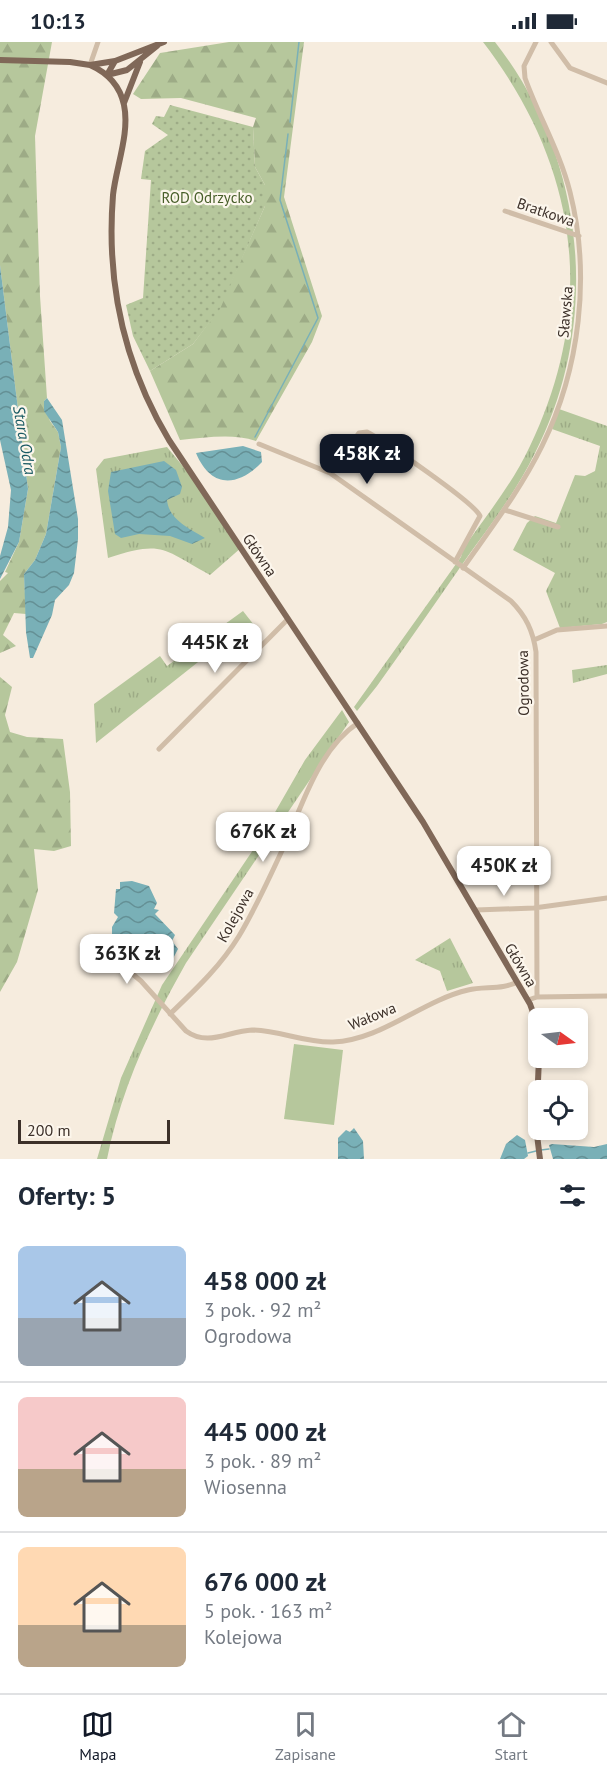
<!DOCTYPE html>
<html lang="pl">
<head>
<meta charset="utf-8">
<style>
	body { margin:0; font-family:"PT Sans",sans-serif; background:#f6f6f7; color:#1f2937; height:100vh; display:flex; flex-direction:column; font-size:22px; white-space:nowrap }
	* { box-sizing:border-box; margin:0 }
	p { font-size:20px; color:#747a83 }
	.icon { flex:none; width:33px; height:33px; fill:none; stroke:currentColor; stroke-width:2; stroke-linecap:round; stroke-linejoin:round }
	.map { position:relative; height:1117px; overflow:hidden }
	.side { display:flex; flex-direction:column; background:#fff; flex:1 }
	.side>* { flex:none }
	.needle { width:39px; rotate:104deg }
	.fabs { position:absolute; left:528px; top:966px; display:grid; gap:12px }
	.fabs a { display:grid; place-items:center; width:60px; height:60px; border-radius:9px; background:#fff; box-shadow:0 3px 9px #0003; font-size:30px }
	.scale { position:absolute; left:18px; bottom:15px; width:152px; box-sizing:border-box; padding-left:6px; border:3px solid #3c3029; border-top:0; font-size:16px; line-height:21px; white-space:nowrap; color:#3c3029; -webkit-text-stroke:4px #fcf6ec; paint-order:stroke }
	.price { position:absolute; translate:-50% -51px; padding:0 14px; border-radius:12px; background:#fff; color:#222; font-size:20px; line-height:39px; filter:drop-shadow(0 2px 3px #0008) }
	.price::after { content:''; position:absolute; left:50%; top:36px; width:18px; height:14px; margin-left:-9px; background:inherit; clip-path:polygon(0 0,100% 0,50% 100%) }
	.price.current { background:#111827; color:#fff }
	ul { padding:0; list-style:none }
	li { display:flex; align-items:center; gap:18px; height:150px; padding:0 18px }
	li+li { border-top:2px solid #e0e1e3 }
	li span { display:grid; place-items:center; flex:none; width:168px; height:120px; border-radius:9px; color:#555 }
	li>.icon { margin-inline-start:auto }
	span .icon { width:72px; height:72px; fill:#fffc; stroke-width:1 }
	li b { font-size:26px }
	h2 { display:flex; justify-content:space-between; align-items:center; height:72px; padding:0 18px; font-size:26px }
	.status { display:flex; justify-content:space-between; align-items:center; height:42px; padding:0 30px; background:#fff; direction:ltr }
	.status svg { height:16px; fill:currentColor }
	.tabs { display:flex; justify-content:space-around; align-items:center; height:84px; border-top:2px solid #e0e1e3; background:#fff; font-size:16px; color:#747a83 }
	.tabs a { display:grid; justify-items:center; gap:3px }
	.tabs .current { color:#111827 }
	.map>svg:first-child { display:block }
	.grass { fill:url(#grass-tufts) }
	.forest { fill:url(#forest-firs) }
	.garden { fill:url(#garden-dots) }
	.pitch { fill:#b6c79c }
	.water { fill:url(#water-waves) }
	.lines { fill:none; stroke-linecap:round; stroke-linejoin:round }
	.stream { stroke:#79b0b7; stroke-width:1.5 }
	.minor { stroke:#d0bda8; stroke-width:5 }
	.major { stroke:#806858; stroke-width:6 }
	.labels { text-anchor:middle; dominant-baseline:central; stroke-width:4.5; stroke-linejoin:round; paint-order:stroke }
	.park-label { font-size:15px; fill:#475e29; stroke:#fcf6ec }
	.street-label { font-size:15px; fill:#3c3029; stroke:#fcf6ec }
	.water-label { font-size:16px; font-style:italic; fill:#195a63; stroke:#fcf6ec }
</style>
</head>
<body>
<div class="status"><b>10:13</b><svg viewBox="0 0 49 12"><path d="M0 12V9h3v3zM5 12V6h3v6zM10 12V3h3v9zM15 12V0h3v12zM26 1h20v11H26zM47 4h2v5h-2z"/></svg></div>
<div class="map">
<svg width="607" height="1117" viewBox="0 0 607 1117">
	<defs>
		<pattern id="grass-tufts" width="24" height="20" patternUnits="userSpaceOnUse" patternTransform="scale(1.5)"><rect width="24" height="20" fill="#b6c79c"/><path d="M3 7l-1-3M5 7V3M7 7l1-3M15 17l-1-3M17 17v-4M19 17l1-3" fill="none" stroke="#9dab86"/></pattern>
		<pattern id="forest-firs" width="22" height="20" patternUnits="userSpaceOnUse" patternTransform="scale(1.5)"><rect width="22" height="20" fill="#b6c79c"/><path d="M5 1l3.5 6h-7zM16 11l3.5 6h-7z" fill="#9dab86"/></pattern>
		<pattern id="garden-dots" width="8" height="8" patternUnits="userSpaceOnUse" patternTransform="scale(1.5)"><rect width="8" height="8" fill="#b6c79c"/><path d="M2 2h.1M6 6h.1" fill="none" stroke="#9dab86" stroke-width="1.8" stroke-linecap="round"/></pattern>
		<pattern id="water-waves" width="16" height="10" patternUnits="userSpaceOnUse" patternTransform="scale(1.5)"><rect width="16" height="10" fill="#79b0b7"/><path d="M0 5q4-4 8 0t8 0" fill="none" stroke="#649095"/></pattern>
	</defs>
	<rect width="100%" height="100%" fill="#f6ecde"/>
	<path class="grass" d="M483,0H495C586,116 602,280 535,411C517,448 492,481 468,514C438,557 408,601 377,644L357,669L354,665L461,515L463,507C486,474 513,441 530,404C598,262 578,124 483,0Z
		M559,367L607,384V580L602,582L560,586L546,549L555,531L513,508L527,481L535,474L556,481L575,433L585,434L595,429L600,404L552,387Z
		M167,405L210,457L242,505L210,533C162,507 164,498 108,516L96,427L104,417Z
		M243,569L254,583L217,615L212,609L96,701L94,662L160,614L167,624Z
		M607,623V632L573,641L572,628Z
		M342,668L349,680L186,921C151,983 121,1047 107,1117H97L121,1036L162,943L255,805L305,718Z
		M450,896L473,941L447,949L440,929L415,918Z"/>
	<path class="forest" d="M0,0H52L35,94L40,254L47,356L44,359L50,379L58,390L61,405L46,492L35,518L24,532L26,572L14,571L3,593L16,604L0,611V539L8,531L5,530L19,500L28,447L0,223Z
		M229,0H304L284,155L322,274L312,300L256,399C231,391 206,396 180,398L150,329L193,302L219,267L265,164V143L255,125L253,85L256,76L181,56L141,57L133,52L160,11Z
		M0,635L12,645L5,673L10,690L27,695L63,697L70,750L71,804L54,809L34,807L38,848L17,920L0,950Z"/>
	<path class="garden" d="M170,63L253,85L255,125L265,143V164L220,267L193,302L150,329L133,294L126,263L143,256L151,138L141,137L145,109L168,93L152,82L156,74L164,75Z"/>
	<path class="pitch" d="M294,1002L343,1008L334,1083L284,1077Z"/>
	<path class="water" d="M0,223L28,447L19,500L0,537V514L8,485L11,448L0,398Z
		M47,356L62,378L78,477V497L74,531L69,543L55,558L52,573L33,616H30L26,590L24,532L35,518L46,492L61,405L58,390L44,369V359Z
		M243,404L261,410L262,420C238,445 211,447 196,411Z
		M164,419L176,428L182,445L180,452L167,458C169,478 190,487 205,496L192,502L170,494L139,492L121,496L115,492L108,449L111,430Z
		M132,839L149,844L157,861L154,867L159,868L155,872L175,893L172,899L178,907L167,928L154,917L149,907L142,906L140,914L146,917L141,930L140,924L134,923L112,901V885L118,875L114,871L116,847H120V840Z
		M354,1086L363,1099L364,1117H338V1096L346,1088L350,1090Z
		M517,1093L525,1098L528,1114L524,1117H500L506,1102Z
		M552,1102L594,1105L607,1102V1117H553L549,1103Z"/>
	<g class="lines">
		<path class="stream" d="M290,80L299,0
			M255,395L318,276L280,158L288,92
			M541,1108L549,1107
			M528,1111L536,1109"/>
		<path class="minor" d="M551,0L570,26L607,41
			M90,23L98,0
			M505,169L579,194
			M259,402L330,431L511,559C526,574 533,589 536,610L537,955
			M330,431L359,391L367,390C384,399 475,461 480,474L455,520
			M505,468L558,485
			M463,526C491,486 521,447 542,404C580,327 591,233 570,150C560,110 539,75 525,36L524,24L536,0
			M534,598L557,588L607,584
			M159,707L288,577
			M476,868L534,866L607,856
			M104,902L112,915L141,939L186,989C208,1005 228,989 252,988C279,988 305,1001 333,1000C382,998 421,959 468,948C484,944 503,948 517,940
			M528,958L537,955L607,954
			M170,972C195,948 220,925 239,894C257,864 271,832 286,800C303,760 320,706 358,681"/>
		<path class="major" d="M0,18L70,20L90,23L115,19
			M90,23C108,31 120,44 124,63C130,91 116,125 113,153C106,241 124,323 169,398L423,780L530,962L538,984
			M107,33L115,19L164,0
			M107,33L127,28L157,4
			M124,61L140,20
			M539,1016L536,1085L540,1117"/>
	</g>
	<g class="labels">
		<g class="park-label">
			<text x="207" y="155">ROD Odrzycko</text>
		</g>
		<g class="street-label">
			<text transform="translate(546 170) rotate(19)">Bratkowa</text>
			<text transform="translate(565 270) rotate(-85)">Sławska</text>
			<text transform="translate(260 513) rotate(56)">Główna</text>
			<text transform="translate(523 641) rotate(-91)">Ogrodowa</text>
			<text transform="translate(235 873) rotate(-61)">Kolejowa</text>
			<text transform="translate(521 923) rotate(59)">Główna</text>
			<text transform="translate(372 974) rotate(-22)">Wałowa</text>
		</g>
		<g class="water-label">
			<text transform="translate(25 398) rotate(80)">Stara Odra</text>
		</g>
	</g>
</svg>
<div class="fabs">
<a><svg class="needle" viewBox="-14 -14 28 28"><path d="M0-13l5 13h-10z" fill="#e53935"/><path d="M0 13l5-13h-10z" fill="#747a83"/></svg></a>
<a><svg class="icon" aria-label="locate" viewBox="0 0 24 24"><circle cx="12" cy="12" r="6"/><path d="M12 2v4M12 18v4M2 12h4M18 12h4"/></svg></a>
</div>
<div class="scale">200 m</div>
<b class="price current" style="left:367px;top:443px">458K zł</b>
<b class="price" style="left:215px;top:632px">445K zł</b>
<b class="price" style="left:263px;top:821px">676K zł</b>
<b class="price" style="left:504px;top:855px">450K zł</b>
<b class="price" style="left:127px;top:943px">363K zł</b>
</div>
<section class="side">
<h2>Oferty: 5<svg class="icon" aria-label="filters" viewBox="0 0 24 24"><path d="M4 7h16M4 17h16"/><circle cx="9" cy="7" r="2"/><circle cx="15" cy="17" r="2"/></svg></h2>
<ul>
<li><span style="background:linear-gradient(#a9c7e8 60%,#9aa5b1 0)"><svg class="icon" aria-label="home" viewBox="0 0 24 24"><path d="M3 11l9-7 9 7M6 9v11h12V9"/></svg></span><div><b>458 000 zł</b><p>3 pok. · 92 m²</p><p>Ogrodowa</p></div></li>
<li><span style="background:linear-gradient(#f6c9c9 60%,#b9a48a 0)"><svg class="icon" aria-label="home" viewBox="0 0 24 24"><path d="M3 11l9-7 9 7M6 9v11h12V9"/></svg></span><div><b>445 000 zł</b><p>3 pok. · 89 m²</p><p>Wiosenna</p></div></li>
<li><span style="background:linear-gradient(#ffd9b3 65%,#b9a48a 0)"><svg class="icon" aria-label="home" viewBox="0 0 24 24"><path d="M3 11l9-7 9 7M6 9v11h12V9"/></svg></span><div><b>676 000 zł</b><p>5 pok. · 163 m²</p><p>Kolejowa</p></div></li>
</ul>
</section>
<nav class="tabs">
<a class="current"><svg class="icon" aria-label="map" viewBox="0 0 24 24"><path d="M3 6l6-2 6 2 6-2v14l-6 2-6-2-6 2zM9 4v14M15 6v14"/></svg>Mapa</a>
<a><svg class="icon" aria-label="saved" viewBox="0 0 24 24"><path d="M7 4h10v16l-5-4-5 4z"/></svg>Zapisane</a>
<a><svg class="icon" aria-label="home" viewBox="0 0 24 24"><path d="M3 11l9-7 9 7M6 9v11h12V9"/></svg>Start</a>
</nav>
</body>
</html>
